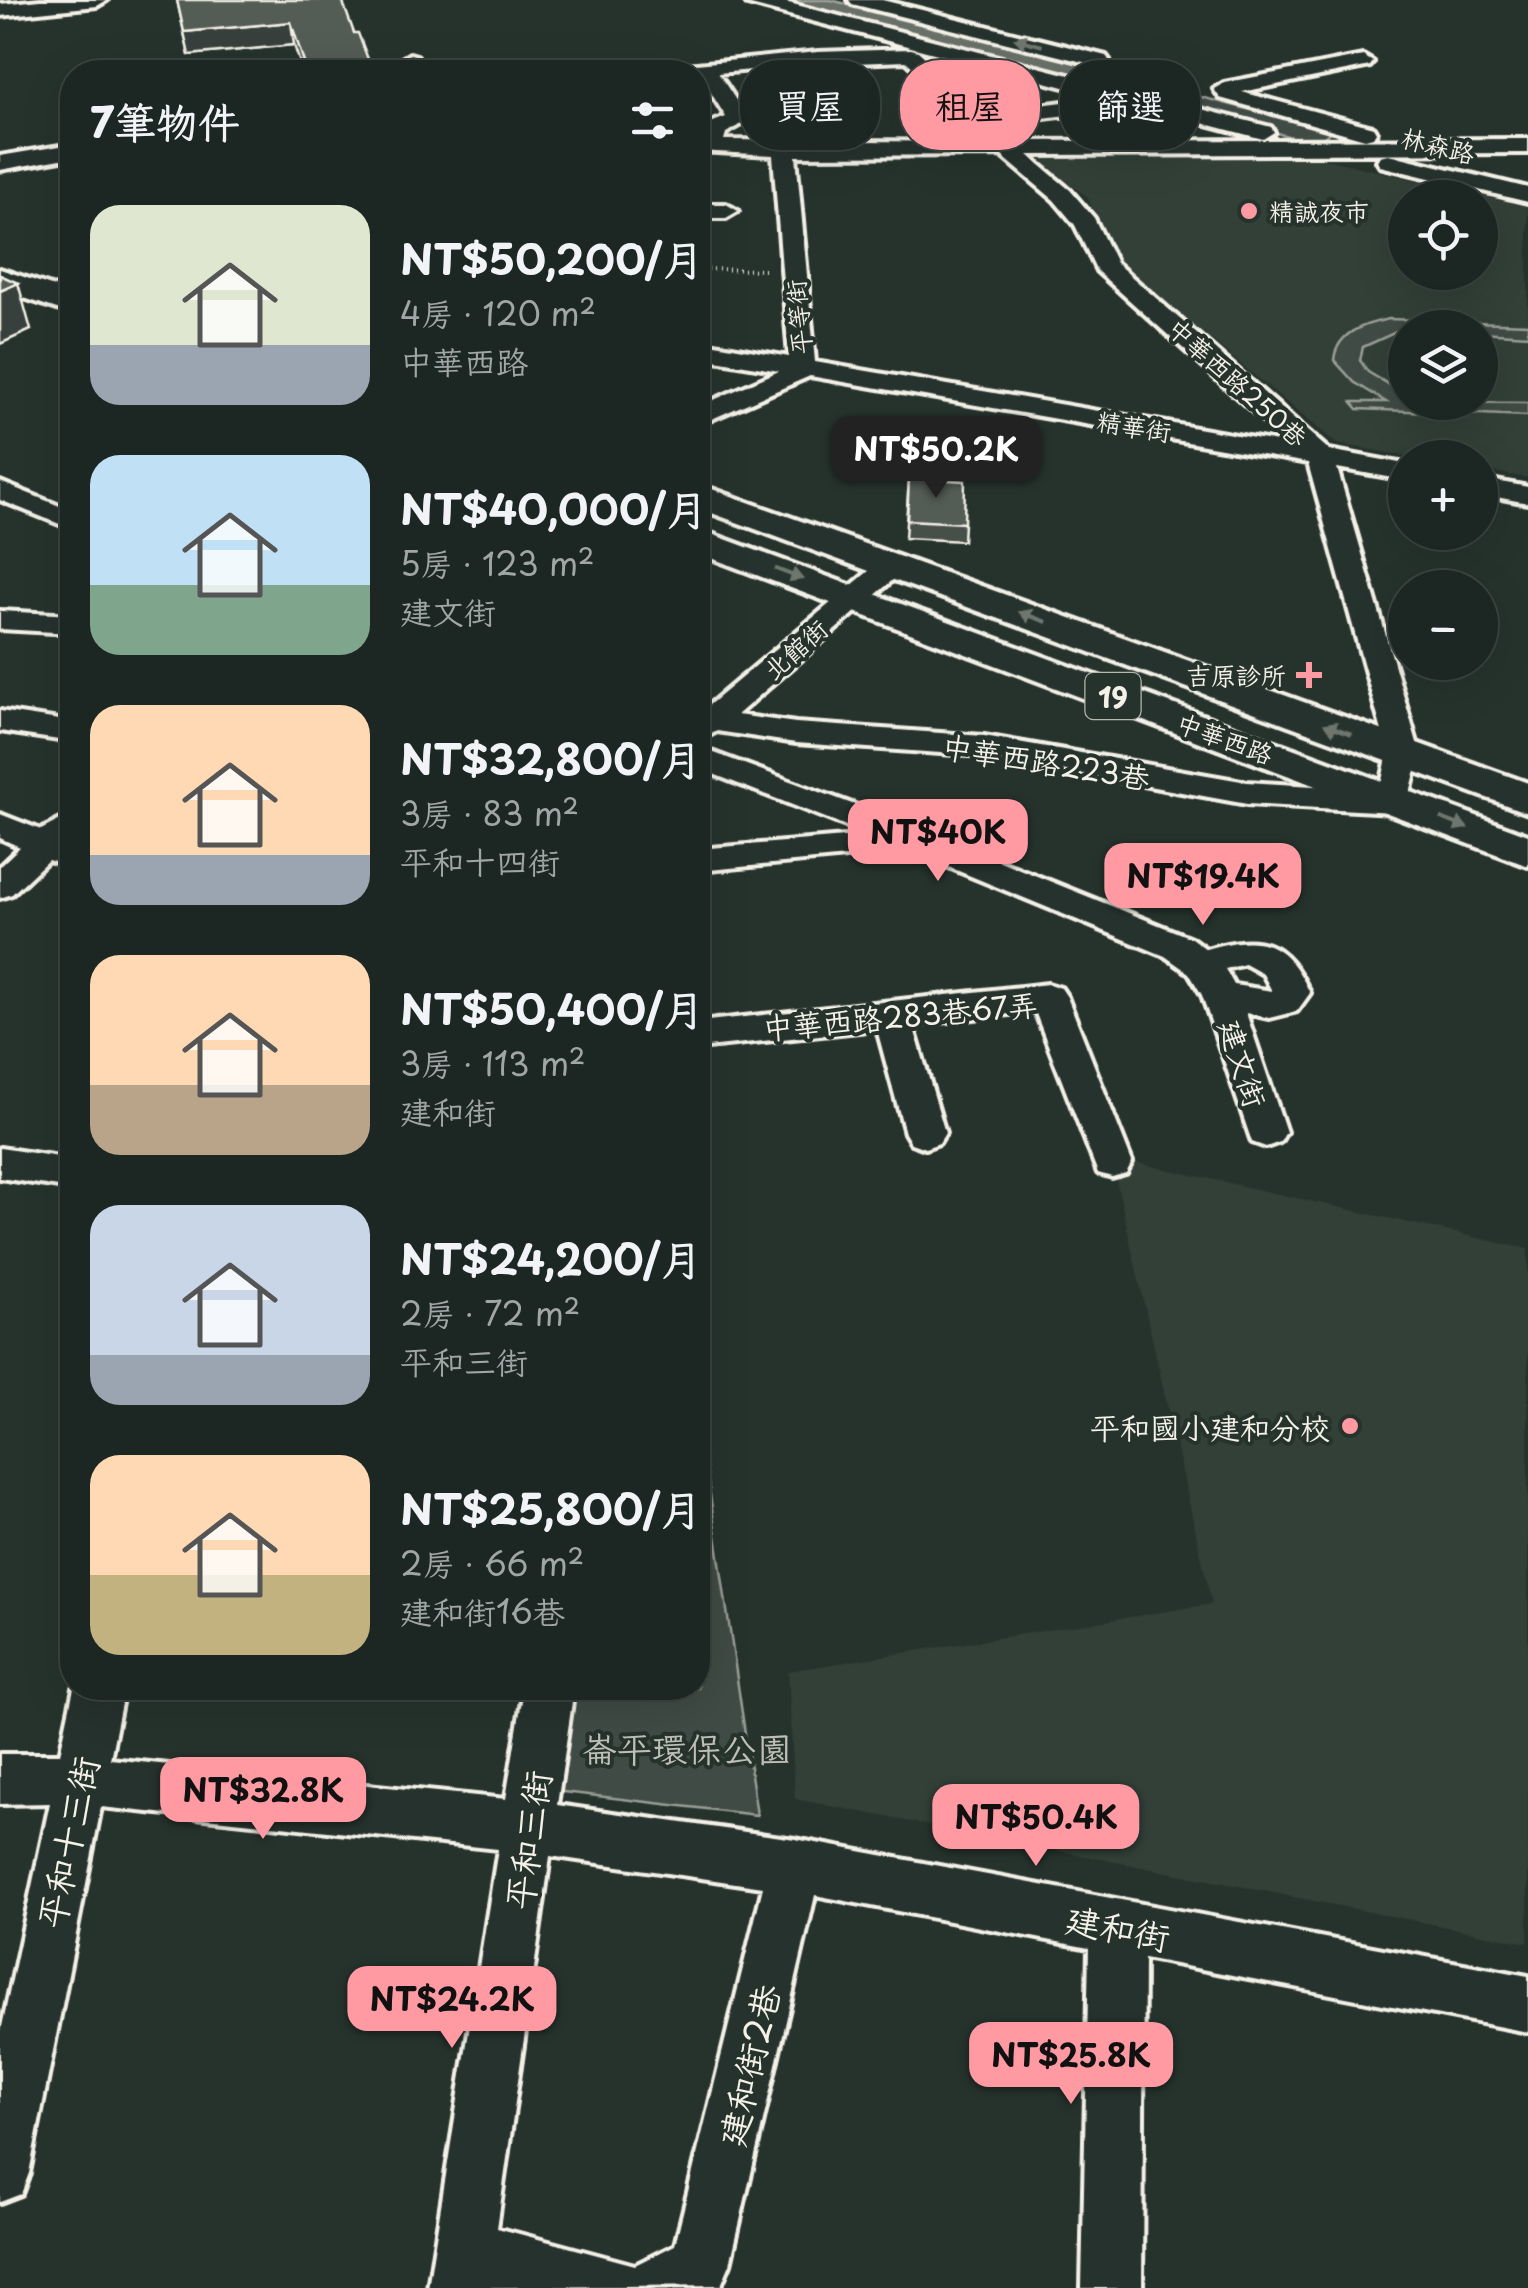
<!DOCTYPE html>
<html lang="zh-TW">
<head>
<meta charset="utf-8">
<style>
	body { margin:0; font-family:"Playpen Sans","LXGW WenKai TC",sans-serif; background:#29322f; color:#f1f3f6; height:100vh; display:flex; flex-direction:column; font-size:38px; white-space:nowrap }
	* { box-sizing:border-box; margin:0 }
	p { font-size:32px; color:#a0a5a5 }
	.icon { flex:none; width:55px; height:55px; fill:none; stroke:currentColor; stroke-width:2; stroke-linecap:round; stroke-linejoin:round }
	.map { position:relative; flex:1; overflow:hidden }
	.side { position:absolute; left:60px; top:60px; width:650px; height:1640px; display:flex; flex-direction:column; background:#1c2622; border-radius:40px; box-shadow:0 10px 40px #0002,0 0 0 2px #3a4340 }
	.side>* { flex:none }
	.banner { position:absolute; left:740px; top:60px; width:638px; height:90px; display:flex; gap:20px }
	.fabs { position:absolute; left:1388px; top:180px; display:grid; gap:20px }
	.fabs a { display:grid; place-items:center; width:110px; height:110px; border-radius:50%; background:#1c2622; box-shadow:0 10px 40px #0002,0 0 0 2px #3a4340; font-size:50px }
	.price { position:absolute; translate:-50% -85px; padding:0 22px; border-radius:20px; background:#ff9aa2; color:#111; font-size:32px; line-height:65px; filter:drop-shadow(0 2px 5px #0008) }
	.price::after { content:''; position:absolute; left:50%; top:60px; width:30px; height:22px; margin-left:-15px; background:inherit; clip-path:polygon(0 0,100% 0,50% 100%) }
	.price.active { background:#222; color:#fff }
	ul { padding:0; list-style:none }
	li { display:flex; align-items:center; gap:30px; height:250px; padding:0 30px }
	li span { display:grid; place-items:center; flex:none; width:280px; height:200px; border-radius:30px; color:#555 }
	li>.icon { margin-inline-start:auto }
	span .icon { width:120px; height:120px; fill:#fffc; stroke-width:1 }
	li b { font-size:42px }
	h2 { display:flex; justify-content:space-between; align-items:center; height:120px; padding:0 30px; font-size:42px }
	.pill { padding:0 35px; border-radius:40px; background:#1c2622; box-shadow:0 10px 40px #0002,0 0 0 2px #3a4340; font-size:35px; line-height:90px }
	.pill.active { background:#ff9aa2; color:#111 }
	.map>svg:first-child { display:block }
	.built { fill:#333f39; fill-rule:evenodd }
	.green { fill:#414b45; stroke:#9a9e96; stroke-width:2.5 }
	.water { fill:#676f68; stroke:#9fa39b; stroke-width:2.5 }
	.lines { fill:none; stroke-linecap:round; stroke-linejoin:round }
	.minor-casing { stroke:#f4f1e8; stroke-width:8 }
	.major-casing { stroke:#f4f1e8; stroke-width:8 }
	.path { stroke:#f4f1e8; stroke-width:4; stroke-dasharray:1 4; stroke-linecap:butt }
	.minor { fill:#26332d; fill-rule:evenodd }
	.major { fill:#26332d; fill-rule:evenodd }
	.wall { fill:#474f49; stroke:#f4f1e8; stroke-width:2.5 }
	.shaded-wall { fill:#39403c; stroke:#f4f1e8; stroke-width:2.5 }
	.building { fill:#525c55; stroke:#f4f1e8; stroke-width:2.5 }
	.oneway { fill:#6e766e }
	.poi-dot { fill:#ff9aa2; stroke:#26332d; stroke-width:4 }
	.labels { text-anchor:middle; dominant-baseline:central; stroke-width:8; stroke-linejoin:round; paint-order:stroke }
	.far-street-label { font-size:25px; fill:#f4f1e8; stroke:#26332d }
	.far-poi-label { font-size:25px; fill:#f4f1e8; stroke:#26332d; text-anchor:start }
	.shield { fill:#26332d; stroke:#b6b8b0; stroke-width:2.5 }
	.shield-label { font-size:28px; font-weight:bold; fill:#f4f1e8 }
	.street-label { font-size:30px; fill:#f4f1e8; stroke:#26332d }
	.poi-label { font-size:30px; fill:#f4f1e8; stroke:#26332d; text-anchor:end }
	.near-park-label { font-size:35px; fill:#bebfb7; stroke:#26332d }
	.near-street-label { font-size:35px; fill:#f4f1e8; stroke:#26332d }
</style>
</head>
<body>
<div class="map">
<svg width="1528" height="2288" viewBox="0 0 1528 2288">
	<rect width="100%" height="100%" fill="#26332d"/>
	<filter id="ink" filterUnits="userSpaceOnUse"><feTurbulence type="fractalNoise" baseFrequency=".01" numOctaves="2"/><feDisplacementMap in="SourceGraphic" scale="20" xChannelSelector="R" yChannelSelector="G"/><feConvolveMatrix kernelMatrix="1 2 1 2 8 2 1 2 1" color-interpolation-filters="sRGB"/></filter>
	<g filter="url(#ink)">
		<path class="built" d="M1026,153L1309,155L1528,207V478L1480,470V458L1412,457L1337,444L1115,260L1087,196ZM1405,198H1480V272H1405ZM1405,328H1480V402H1405Z
			M1111,1157L1528,1249V1943L795,1799L788,1671L1212,1604Z"/>
		<path class="green" d="M1125,77L1331,131L1323,138L1299,139L1108,88Z
			M1389,319L1528,324V335L1480,332V328H1405L1363,347L1360,360L1368,372L1405,394V402L1528,403V416L1358,409L1352,402H1386L1354,382L1334,360C1337,332 1364,324 1389,319Z
			M698,1413L757,1815L546,1790L567,1688H698Z"/>
		<path class="water" d="M778,0H831L1123,75L1107,85Z"/>
		<g class="lines">
			<defs>
				<path id="minor" d="M40,0H107L97,6L0,16V4Z
					M744,0H777L1271,127L1274,132L1263,139L1126,103L1099,111L996,124L1012,141L1528,139V153L1028,155L1070,190L1094,218L1116,263L1329,450L1405,464V480L1337,468L1420,753L1406,809L1394,812L1247,804L984,756L796,743L717,731L698,741V709L703,710L882,560H902L907,566L902,572L737,715L796,723L984,736L1247,782L1380,790L1388,753L1308,463L810,376L698,425V407L779,371L698,357V341L789,357L773,155L698,151V139H702L708,124L726,117L698,72H653L656,68L818,52L911,49L918,51L986,112L1102,97L747,4ZM906,61L966,116L989,142L724,140L726,133L749,120L718,73L808,65C808,85 821,110 840,117L851,111L828,82V64ZM1001,155L1054,200L1075,225L1097,271L1289,444L815,362L796,156Z
					M849,0H882L1106,56L1109,60L1099,66L852,4Z
					M410,54L417,56L425,72H405L400,60Z
					M1363,56L1373,62L1370,66L1242,92L1373,127L1376,132L1373,137L1365,139L1220,98L1214,89L1224,83Z
					M110,59L117,61L124,72H104L100,65Z
					M72,144V157L0,170V156Z
					M1388,154L1528,188V202L1380,166L1377,161L1380,156Z
					M698,204H726L738,211L726,218H698Z
					M1480,478L1528,487V503L1480,494Z
					M0,482L72,511V529L0,500Z
					M0,611L72,615V633L0,629Z
					M0,711L72,722V742L0,731Z
					M698,747L925,831L1191,938L1206,949C1261,933 1285,940 1310,993L1297,1011L1269,1018L1246,1013L1286,1132L1280,1142L1266,1147L1252,1142L1202,995L1189,973L1165,956L910,851L698,871V849L869,835L698,768ZM1245,964L1263,974L1272,991L1234,985L1225,969Z
					M0,814L41,830L72,814V863L65,865L48,860L12,894L0,898V866L20,847L0,838Z
					M1048,984L1061,988L1067,997L1132,1162L1126,1173L1112,1177L1098,1173L1035,1011L913,1025L945,1133L939,1143L925,1148L911,1143L905,1133L877,1029L698,1048V1022Z
					M0,1148L72,1159V1189L0,1178Z
					M74,1688H124L110,1759L506,1799L524,1688H574L557,1805L795,1839L1528,1976V2032L1144,1958L1142,2288H1082L1089,1948L815,1895L730,2264L721,2285L428,2288L498,1849L101,1807L29,2173L21,2194L0,2202V2036L50,1803L0,1804V1754H60ZM550,1856L763,1887L675,2245L635,2265L497,2228Z"/>
				<path id="major" d="M0,269L72,293V314L0,290Z
					M698,484L1528,783V813L698,508Z
					M698,529L1528,835V866L698,553Z"/>
			</defs>
			<use href="#minor" class="minor-casing"/>
			<use href="#major" class="major-casing"/>
			<path class="path" d="M698,269L768,270"/>
			<use href="#minor" class="minor"/>
			<use href="#major" class="major"/>
		</g>
		<path class="wall" d="M177,0L354,33L372,72H303L294,45L189,55Z
			M909,478L964,523L963,541L905,538Z"/>
		<path class="shaded-wall" d="M291,22L294,45L189,55L184,32Z
			M371,67L372,72H320Z
			M18,283L31,330L0,344V291Z"/>
		<path class="building" d="M177,0H342L354,33H358L371,67L307,72L291,22L184,32Z
			M0,275L18,283L0,291Z
			M909,478L965,481L964,523L907,520Z"/>
		<defs><path id="oneway-solid" d="M-6-.8H1V-3.2L6.5 0L1 3.2V.8H-6Z" transform="scale(2.5)"/></defs>
		<g class="oneway">
			<use href="#oneway-solid" transform="translate(1028 42) rotate(-165)"/>
			<use href="#oneway-solid" transform="translate(789 574) rotate(21)"/>
			<use href="#oneway-solid" transform="translate(1033 617) rotate(-160)"/>
			<use href="#oneway-solid" transform="translate(1338 729) rotate(-160)"/>
			<use href="#oneway-solid" transform="translate(1454 823) rotate(21)"/>
		</g>
	</g>
	<g class="poi-dot">
		<circle cx="1249" cy="211" r="10"/>
		<path d="M1304 660h10v10h10v10h-10v10h-10v-10h-10v-10h10z"/>
		<circle cx="1350" cy="1426" r="10"/>
	</g>
	<g class="labels">
		<g class="far-street-label">
			<text transform="translate(1438 145) rotate(14)">林森路</text>
			<text transform="translate(798 317) rotate(-95)">平等街</text>
			<text transform="translate(1238 382) rotate(42)">中華西路250巷</text>
			<text transform="translate(1134 426) rotate(9)">精華街</text>
			<text transform="translate(795 649) rotate(-41)">北館街</text>
			<text transform="translate(1225 738) rotate(20)">中華西路</text>
		</g>
		<g class="far-poi-label">
			<text x="1269" y="211">精誠夜市</text>
			<text x="1286" y="675" text-anchor="end">吉原診所</text>
		</g>
		<rect class="shield" x="1085.5" y="673" width="55" height="46" rx="8"/>
		<g class="shield-label">
			<text x="1113" y="696">19</text>
		</g>
		<g class="street-label">
			<text transform="translate(1046 761) rotate(9)">中華西路223巷</text>
			<text transform="translate(900 1015) rotate(-5)">中華西路283巷67弄</text>
			<text transform="translate(1244 1063) rotate(72)">建文街</text>
		</g>
		<g class="poi-label">
			<text x="1330" y="1426">平和國小建和分校</text>
		</g>
		<g class="near-park-label">
			<text x="687" y="1747">崙平環保公園</text>
		</g>
		<g class="near-street-label">
			<text transform="translate(527 1840) rotate(-82)">平和三街</text>
			<text transform="translate(67 1842) rotate(-78)">平和十三街</text>
			<text transform="translate(1118 1927) rotate(11)">建和街</text>
			<text transform="translate(748 2065) rotate(-77)">建和街2巷</text>
		</g>
	</g>
</svg>
<div class="fabs">
<a><svg class="icon" aria-label="locate" viewBox="0 0 24 24"><circle cx="12" cy="12" r="6"/><path d="M12 2v4M12 18v4M2 12h4M18 12h4"/></svg></a>
<a><svg class="icon" aria-label="layers" viewBox="0 0 24 24"><path d="M12 4l9 5-9 5-9-5zM3 14l9 5 9-5"/></svg></a>
<a>+</a>
<a>−</a>
</div>
<b class="price active" style="left:936px;top:501px">NT$50.2K</b>
<b class="price" style="left:938px;top:884px">NT$40K</b>
<b class="price" style="left:1203px;top:928px">NT$19.4K</b>
<b class="price" style="left:263px;top:1842px">NT$32.8K</b>
<b class="price" style="left:1036px;top:1869px">NT$50.4K</b>
<b class="price" style="left:452px;top:2051px">NT$24.2K</b>
<b class="price" style="left:1071px;top:2107px">NT$25.8K</b>
<div class="banner">
<a class="pill">買屋</a>
<a class="pill active">租屋</a>
<a class="pill">篩選</a>
</div>
<section class="side">
<h2>7筆物件<svg class="icon" aria-label="filters" viewBox="0 0 24 24"><path d="M4 7h16M4 17h16"/><circle cx="9" cy="7" r="2"/><circle cx="15" cy="17" r="2"/></svg></h2>
<ul>
<li><span style="background:linear-gradient(#dfe7d0 70%,#9aa5b1 0)"><svg class="icon" aria-label="home" viewBox="0 0 24 24"><path d="M3 11l9-7 9 7M6 9v11h12V9"/></svg></span><div><b>NT$50,200/月</b><p>4房 · 120 m²</p><p>中華西路</p></div></li>
<li><span style="background:linear-gradient(#bfe0f5 65%,#7fa58c 0)"><svg class="icon" aria-label="home" viewBox="0 0 24 24"><path d="M3 11l9-7 9 7M6 9v11h12V9"/></svg></span><div><b>NT$40,000/月</b><p>5房 · 123 m²</p><p>建文街</p></div></li>
<li><span style="background:linear-gradient(#ffd9b3 75%,#9aa5b1 0)"><svg class="icon" aria-label="home" viewBox="0 0 24 24"><path d="M3 11l9-7 9 7M6 9v11h12V9"/></svg></span><div><b>NT$32,800/月</b><p>3房 · 83 m²</p><p>平和十四街</p></div></li>
<li><span style="background:linear-gradient(#ffd9b3 65%,#b9a48a 0)"><svg class="icon" aria-label="home" viewBox="0 0 24 24"><path d="M3 11l9-7 9 7M6 9v11h12V9"/></svg></span><div><b>NT$50,400/月</b><p>3房 · 113 m²</p><p>建和街</p></div></li>
<li><span style="background:linear-gradient(#c9d6e8 75%,#9aa5b1 0)"><svg class="icon" aria-label="home" viewBox="0 0 24 24"><path d="M3 11l9-7 9 7M6 9v11h12V9"/></svg></span><div><b>NT$24,200/月</b><p>2房 · 72 m²</p><p>平和三街</p></div></li>
<li><span style="background:linear-gradient(#ffd9b3 60%,#c2b280 0)"><svg class="icon" aria-label="home" viewBox="0 0 24 24"><path d="M3 11l9-7 9 7M6 9v11h12V9"/></svg></span><div><b>NT$25,800/月</b><p>2房 · 66 m²</p><p>建和街16巷</p></div></li>
</ul>
</section>
</div>
</body>
</html>
